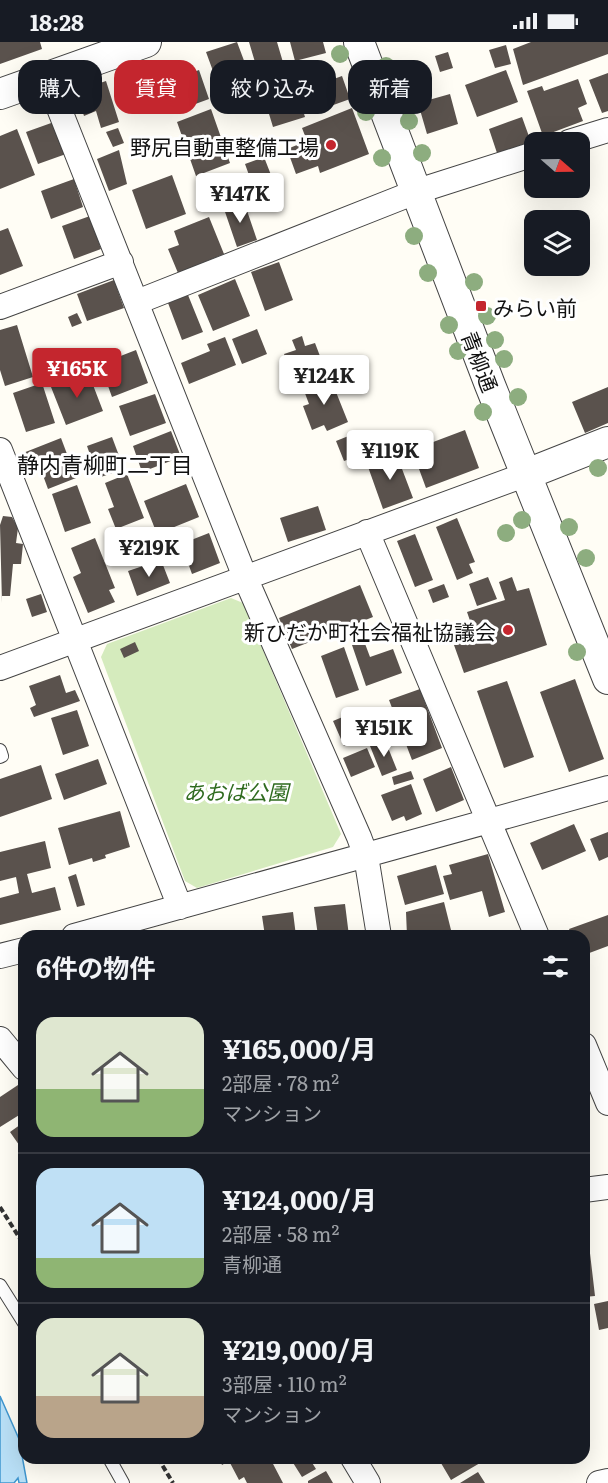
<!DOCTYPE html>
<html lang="ja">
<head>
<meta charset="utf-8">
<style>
	body { margin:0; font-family:Literata,"Noto Sans JP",serif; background:#242831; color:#f1f3f6; height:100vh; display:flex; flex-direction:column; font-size:22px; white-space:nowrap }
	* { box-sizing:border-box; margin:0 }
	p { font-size:20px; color:#9ea1a6 }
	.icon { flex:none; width:33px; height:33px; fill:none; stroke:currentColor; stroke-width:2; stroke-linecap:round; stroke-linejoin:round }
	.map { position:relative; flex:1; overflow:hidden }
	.drawer { position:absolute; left:18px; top:888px; width:572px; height:534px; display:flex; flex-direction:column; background:#171b24; border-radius:18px; box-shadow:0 6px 24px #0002 }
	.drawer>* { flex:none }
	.guide { position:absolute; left:18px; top:18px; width:573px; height:54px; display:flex; gap:12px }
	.needle { width:39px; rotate:110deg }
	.buttons { position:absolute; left:524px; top:90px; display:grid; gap:12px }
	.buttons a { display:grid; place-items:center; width:66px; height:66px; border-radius:12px; background:#171b24; box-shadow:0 6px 24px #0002; font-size:30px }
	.price { position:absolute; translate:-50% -51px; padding:0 14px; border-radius:6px; background:#fff; color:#222; font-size:20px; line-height:39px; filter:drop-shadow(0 2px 3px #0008) }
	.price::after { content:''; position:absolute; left:50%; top:36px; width:18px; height:14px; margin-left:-9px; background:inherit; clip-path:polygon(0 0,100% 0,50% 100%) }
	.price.selected { background:#c4262e; color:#fff }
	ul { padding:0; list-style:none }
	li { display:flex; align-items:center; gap:18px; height:150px; padding:0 18px }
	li+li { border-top:2px solid #363941 }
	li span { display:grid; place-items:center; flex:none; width:168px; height:120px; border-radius:18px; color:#555 }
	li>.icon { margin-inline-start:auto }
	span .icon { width:72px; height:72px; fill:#fffc; stroke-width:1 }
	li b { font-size:26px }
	h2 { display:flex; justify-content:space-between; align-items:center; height:72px; padding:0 18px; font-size:26px }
	.chip { padding:0 21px; border-radius:18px; background:#171b24; box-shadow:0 6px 24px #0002; font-size:21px; line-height:54px }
	.chip.selected { background:#c4262e; color:#fff }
	.status { display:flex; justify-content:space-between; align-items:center; height:42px; padding:0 30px; background:#171b24; direction:ltr }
	.status svg { height:16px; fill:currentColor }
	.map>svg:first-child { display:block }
	.green { fill:#d5ebbd }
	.water { fill:#b9e0f7; stroke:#3f96cf; stroke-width:1.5 }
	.building { fill:#5a524d }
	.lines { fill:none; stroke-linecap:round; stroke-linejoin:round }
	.service-casing { stroke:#444; stroke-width:14 }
	.minor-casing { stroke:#444; stroke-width:26 }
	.tertiary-casing { stroke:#444; stroke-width:32 }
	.path { stroke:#333; stroke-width:4; stroke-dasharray:6 3; stroke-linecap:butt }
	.service { stroke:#fff; stroke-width:12 }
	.minor { stroke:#fff; stroke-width:24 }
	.tertiary { stroke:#fff; stroke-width:30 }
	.tree { fill:#8dad7f }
	.poi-dot { fill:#c4262e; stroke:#fff; stroke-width:2 }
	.labels { text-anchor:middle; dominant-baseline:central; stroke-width:6; stroke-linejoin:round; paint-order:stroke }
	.poi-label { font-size:21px; fill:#111; stroke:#fff; text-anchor:end }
	.street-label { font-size:21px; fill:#111; stroke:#fff }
	.park-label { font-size:21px; font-style:italic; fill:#2f6b1f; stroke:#fff }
	.neighbourhood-label { font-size:22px; fill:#111; stroke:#fff }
</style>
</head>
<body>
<div class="status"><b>18:28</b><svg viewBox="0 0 49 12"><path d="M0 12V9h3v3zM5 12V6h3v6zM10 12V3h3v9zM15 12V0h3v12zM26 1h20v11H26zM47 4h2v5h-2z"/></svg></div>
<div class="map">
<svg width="608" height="1441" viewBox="0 0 608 1441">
	<rect width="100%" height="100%" fill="#fffdf5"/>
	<path class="green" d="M231,556L243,561L341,792L333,805L197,846L185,839L101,615L107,602Z"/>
	<path class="water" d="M0,1354L19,1397L27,1441H19L18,1436L14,1441H0Z"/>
	<path class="building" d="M0,0H40L42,7L0,22Z
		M237,0L260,61L234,70L229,57L224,59L206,10Z
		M249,0H277L290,44L279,48L281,54L297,49L305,75L273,85L266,62L273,60L268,45L263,47Z
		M290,0H323L326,11L295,19Z
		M531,0H608V12L523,43L513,7Z
		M506,3L511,22L495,26L489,8Z
		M448,10L453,26L440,30L435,14Z
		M312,21L316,33L296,39L292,28Z
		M199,28L209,57L168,72L157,44Z
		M506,28L518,60L477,75L465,43Z
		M608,31V69L602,71L589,38Z
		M342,34L350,57L314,70L306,47Z
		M578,37L587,62L578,66L583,79L543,94L527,49L542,44L544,49Z
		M106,39L119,80L101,86L96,69L84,74L76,49Z
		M450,52L458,82L427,92L418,61Z
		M352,66L369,112L320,131L318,124L296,132L287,107L307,99L302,86Z
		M211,67L230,121L196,134L177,80Z
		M522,75L531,100L497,111L489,87Z
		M54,80L66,112L38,122L26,90Z
		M118,86L124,101L113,105L106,90Z
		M17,87L35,133L0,147V94Z
		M119,108L127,142L109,149L97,117Z
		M264,115L278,151L258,158L245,122Z
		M172,133L186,172L146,187L132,148Z
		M74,137L83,165L51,177L41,149Z
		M244,160L257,198L237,205L224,167Z
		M90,174L101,207L74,217L62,184Z
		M209,175L224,212L178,231L168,207L179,203L174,189Z
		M8,186L23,224L0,233V189Z
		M279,220L293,258L265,269L251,230Z
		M235,237L250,274L213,289L198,253Z
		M114,238L124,266L87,279L77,252Z
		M188,253L203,290L182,298L168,261Z
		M77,271L82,281L72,285L68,275Z
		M17,283L33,335L5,344L0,328V288Z
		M257,287L267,312L242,322L232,297Z
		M302,294L305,304L315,301L323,322L292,333L284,312L296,308L292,298Z
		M225,295L236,323L189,342L181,321L210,309L207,302Z
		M136,308L148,341L112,355L100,322Z
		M88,330L103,369L66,383L51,345Z
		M330,335L348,380L327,389L324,383L312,388L303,364L309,362L303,346Z
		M42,341L55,381L26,390L13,351Z
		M608,345V381L585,391L572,360Z
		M155,352L166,381L130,394L119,364Z
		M465,388L479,426L426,446L412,408Z
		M171,389L181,415L142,430L133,404Z
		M351,393L359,414L344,419L336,399Z
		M112,395L124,427L98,436L87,404Z
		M61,396L76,436L48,447L41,428L30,432L23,411Z
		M396,411L413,456L383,467L367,422Z
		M127,432L144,476L116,487L108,467L114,465L105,441Z
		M186,442L199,475L157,492L144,459Z
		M77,443L91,481L65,490L52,452Z
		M318,464L326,488L288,500L280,476Z
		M3,474L12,475L18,486L16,501L23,502L21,522H13L10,554H2V561L0,483Z
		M457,476L475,520L469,522L473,531L457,538L436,485Z
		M146,487L156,510L125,523L115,500Z
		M209,491L220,521L192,532L181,502Z
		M415,492L433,538L415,545L397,499Z
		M95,496L115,546L109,548L115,560L88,571L73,535L81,531L71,506Z
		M161,518L170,541L137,554L128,529Z
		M488,535L497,557L477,564L469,542Z
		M512,535L517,549L529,546L547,603L464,631L454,603L476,596L467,570L505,558L499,540Z
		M444,542L449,555L433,561L428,548Z
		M360,543L373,575L292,607L279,576Z
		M41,552L47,570L32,575L26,557Z
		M364,599L370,615L393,607L402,631L366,644L352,603Z
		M135,600L139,609L124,616L120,607Z
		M344,605L359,648L336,656L321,614Z
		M60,633L66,651L75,648L80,659L34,675L30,666L36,663L29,644Z
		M575,637L604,717L569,730L540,650Z
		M507,639L534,715L504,726L477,649Z
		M420,647L442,706L412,718L389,658Z
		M364,666L375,690L344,704L333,679Z
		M77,668L89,704L63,713L51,676Z
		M385,698L397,728L382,734L370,704Z
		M367,706L375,725L351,735L343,716Z
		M98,717L107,742L64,758L55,732Z
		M41,723L52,757L0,775V737Z
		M451,725L464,758L436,770L423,737Z
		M411,729L414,737L394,743L392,735Z
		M411,742L422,772L406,779L404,774L392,779L381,753Z
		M120,769L130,805L105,813L106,816L93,820L92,816L69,823L58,786Z
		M574,782L586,809L542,828L530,801Z
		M608,790V815L599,819L590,797Z
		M45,799L51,826L27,832L32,851L55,845L61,868L0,883V856L19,851L16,835L0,839V810Z
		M488,812L505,870L489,875L482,849L450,858L443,834L452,832L449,823Z
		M436,823L444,852L405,863L397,834Z
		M76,832L85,863L77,865L68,835Z
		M444,860L452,892L407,894L406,870Z
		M345,862L349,894H318L314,865Z
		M293,870L296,894H265L262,874Z
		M608,873V904L584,913V894H572L569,887Z
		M24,1039V1070L0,1085V1055Z
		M24,1080V1110L10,1090Z
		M584,1194H588L595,1254L584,1255Z
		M608,1259V1286L599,1288L594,1262Z
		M219,1416H275L272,1420L283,1441H247L244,1435L239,1438L229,1419L222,1423Z
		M290,1416H309L316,1427L302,1435Z
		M438,1416H477L480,1421L451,1438Z
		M326,1429L333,1441H308V1439Z
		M478,1430L485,1441H460Z"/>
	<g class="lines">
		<defs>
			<path id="service" d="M0,708L2,714L0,715
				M0,1243L24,1281
				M109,1416L123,1441"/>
			<path id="minor" d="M47,36L245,535L359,795L366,814L379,894
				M569,100L608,88
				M137,260L418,149L534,112
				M0,265L121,220
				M0,408L180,865
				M367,490L537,894
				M0,626L527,432
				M74,894L608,746
				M0,914L24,908
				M0,997L24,1026
				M584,1003L608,1061
				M584,1148L608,1145
				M353,1416L368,1441
				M599,1441L608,1439"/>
			<path id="tertiary" d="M359,0L490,343L608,637
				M0,52L146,0
				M527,432L608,400"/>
		</defs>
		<use href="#service" class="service-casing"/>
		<use href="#minor" class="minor-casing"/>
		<use href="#tertiary" class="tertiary-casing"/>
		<path class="path" d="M0,1165L24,1203
			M158,1416L173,1441"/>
		<use href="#service" class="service"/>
		<use href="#minor" class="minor"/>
		<use href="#tertiary" class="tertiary"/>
	</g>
	<g class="tree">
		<circle cx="340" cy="12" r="9"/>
		<circle cx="386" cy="24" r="9"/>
		<circle cx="366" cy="70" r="9"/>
		<circle cx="409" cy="79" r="9"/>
		<circle cx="422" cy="111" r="9"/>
		<circle cx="382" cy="116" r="9"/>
		<circle cx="414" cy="194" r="9"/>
		<circle cx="428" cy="231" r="9"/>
		<circle cx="474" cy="240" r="9"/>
		<circle cx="487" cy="274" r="9"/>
		<circle cx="449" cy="283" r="9"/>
		<circle cx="495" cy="298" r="9"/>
		<circle cx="458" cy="309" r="9"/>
		<circle cx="504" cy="317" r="9"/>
		<circle cx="518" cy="355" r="9"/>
		<circle cx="483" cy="370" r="9"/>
		<circle cx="598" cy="426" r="9"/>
		<circle cx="522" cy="478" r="9"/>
		<circle cx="569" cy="485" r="9"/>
		<circle cx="506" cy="491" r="9"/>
		<circle cx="586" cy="516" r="9"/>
		<circle cx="577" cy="610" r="9"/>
	</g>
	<g class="poi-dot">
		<circle cx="331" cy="103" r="6"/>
		<rect x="475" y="258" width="12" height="12" rx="3"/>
		<circle cx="508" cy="588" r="6"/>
	</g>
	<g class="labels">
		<g class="poi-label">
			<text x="319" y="103">野尻自動車整備工場</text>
			<text x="493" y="264" text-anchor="start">みらい前</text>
			<text x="496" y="588">新ひだか町社会福祉協議会</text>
		</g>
		<g class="street-label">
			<text transform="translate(481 319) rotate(69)">青柳通</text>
		</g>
		<g class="park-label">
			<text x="236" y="748">あおば公園</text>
		</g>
		<g class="neighbourhood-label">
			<text x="105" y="421">静内青柳町二丁目</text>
		</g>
	</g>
</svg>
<div class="buttons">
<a><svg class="needle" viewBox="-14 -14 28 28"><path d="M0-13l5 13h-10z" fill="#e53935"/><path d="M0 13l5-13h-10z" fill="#9ea1a6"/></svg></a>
<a><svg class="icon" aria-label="layers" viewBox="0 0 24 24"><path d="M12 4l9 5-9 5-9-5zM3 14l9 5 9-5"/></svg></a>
</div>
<b class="price" style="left:240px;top:182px">¥147K</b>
<b class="price selected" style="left:77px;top:357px">¥165K</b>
<b class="price" style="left:324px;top:364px">¥124K</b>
<b class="price" style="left:390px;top:439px">¥119K</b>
<b class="price" style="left:149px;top:536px">¥219K</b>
<b class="price" style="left:384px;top:716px">¥151K</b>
<div class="guide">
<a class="chip">購入</a>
<a class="chip selected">賃貸</a>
<a class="chip">絞り込み</a>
<a class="chip">新着</a>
</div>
<section class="drawer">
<h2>6件の物件<svg class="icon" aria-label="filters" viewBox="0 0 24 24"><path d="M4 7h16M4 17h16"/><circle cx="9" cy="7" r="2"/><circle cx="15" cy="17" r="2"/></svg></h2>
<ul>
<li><span style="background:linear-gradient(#dfe7d0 60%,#8fb573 0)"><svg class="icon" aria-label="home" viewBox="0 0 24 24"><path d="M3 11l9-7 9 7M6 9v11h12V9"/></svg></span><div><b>¥165,000/月</b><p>2部屋 · 78 m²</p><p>マンション</p></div></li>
<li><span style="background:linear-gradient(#bfe0f5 75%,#8fb573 0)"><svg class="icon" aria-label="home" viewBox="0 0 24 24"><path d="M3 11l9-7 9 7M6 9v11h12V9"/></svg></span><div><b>¥124,000/月</b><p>2部屋 · 58 m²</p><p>青柳通</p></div></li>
<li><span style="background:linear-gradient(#dfe7d0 65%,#b9a48a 0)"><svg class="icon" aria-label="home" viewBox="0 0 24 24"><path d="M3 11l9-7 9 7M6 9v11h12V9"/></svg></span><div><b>¥219,000/月</b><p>3部屋 · 110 m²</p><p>マンション</p></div></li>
</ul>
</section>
</div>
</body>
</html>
